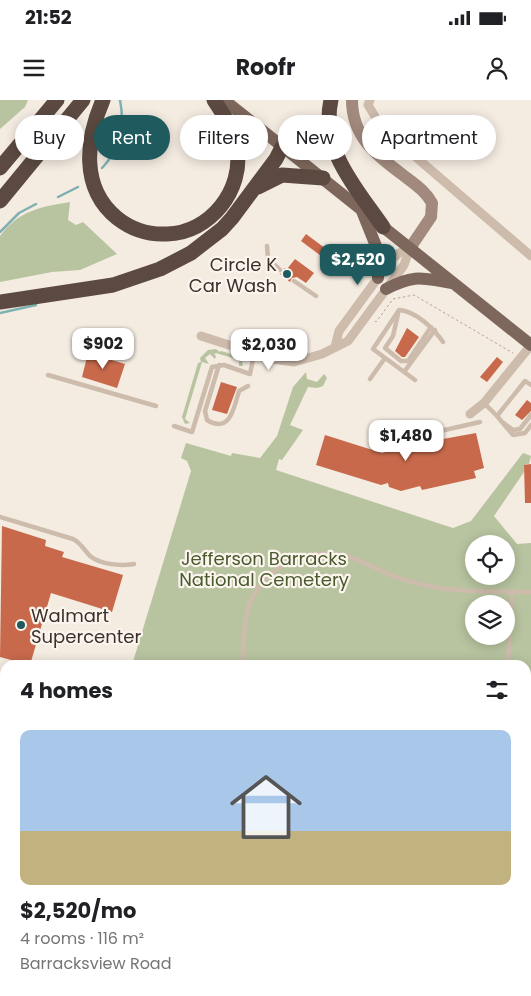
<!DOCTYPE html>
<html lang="en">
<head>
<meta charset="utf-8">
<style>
	body { margin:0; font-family:Poppins,sans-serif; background:#f6f6f6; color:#202124; height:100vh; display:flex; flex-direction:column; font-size:19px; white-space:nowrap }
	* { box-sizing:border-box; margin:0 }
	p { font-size:16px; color:#757577 }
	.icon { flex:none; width:28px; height:28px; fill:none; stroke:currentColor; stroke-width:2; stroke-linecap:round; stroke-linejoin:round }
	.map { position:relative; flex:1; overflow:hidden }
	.details { position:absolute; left:0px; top:560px; width:531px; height:336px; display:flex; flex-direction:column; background:#fff; border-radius:15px 15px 0 0; box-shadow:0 2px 12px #0003 }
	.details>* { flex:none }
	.guide { position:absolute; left:15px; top:15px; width:501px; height:45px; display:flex; gap:10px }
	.buttons { position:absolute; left:465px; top:435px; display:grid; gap:10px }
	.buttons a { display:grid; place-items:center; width:50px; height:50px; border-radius:50%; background:#fff; box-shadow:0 2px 12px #0003; font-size:25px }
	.price { position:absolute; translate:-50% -42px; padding:0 11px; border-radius:10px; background:#fff; color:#222; font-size:16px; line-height:32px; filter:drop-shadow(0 1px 2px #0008) }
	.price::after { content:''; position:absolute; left:50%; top:30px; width:15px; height:11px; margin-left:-8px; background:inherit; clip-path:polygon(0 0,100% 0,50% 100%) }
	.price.current { background:#1f5a5e; color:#fff }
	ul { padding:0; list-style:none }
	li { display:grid; align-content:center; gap:10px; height:265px; padding:0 20px }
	li span { display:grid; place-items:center; height:155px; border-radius:10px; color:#555 }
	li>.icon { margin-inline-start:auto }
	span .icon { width:90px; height:90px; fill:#fffc; stroke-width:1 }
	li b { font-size:21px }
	h2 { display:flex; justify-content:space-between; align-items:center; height:60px; padding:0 20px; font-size:21px }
	.pill { padding:0 18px; border-radius:22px; background:#fff; box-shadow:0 2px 12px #0003; font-size:18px; line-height:45px }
	.pill.current { background:#1f5a5e; color:#fff }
	.status { display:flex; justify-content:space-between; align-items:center; height:35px; padding:0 25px; background:#fff; direction:ltr }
	.status svg { height:14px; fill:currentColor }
	header { display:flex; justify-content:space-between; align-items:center; height:65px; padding:0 20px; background:#fff; font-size:22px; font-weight:700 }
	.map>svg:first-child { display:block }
	.green { fill:#b8c4a0; fill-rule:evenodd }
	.water { fill:#7fb0b2 }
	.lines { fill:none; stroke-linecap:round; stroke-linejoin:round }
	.stream { stroke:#7fb0b2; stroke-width:2.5 }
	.building { fill:#c8694b }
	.path { stroke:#b9a596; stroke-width:1; stroke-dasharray:2.5 2.5; stroke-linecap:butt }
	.lane { stroke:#cdbbac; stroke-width:4.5 }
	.street { stroke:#cdbbac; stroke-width:9 }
	.secondary { stroke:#a18a7d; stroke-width:12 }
	.primary { stroke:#7d675c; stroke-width:12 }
	.highway { stroke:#5c4a42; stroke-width:15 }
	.poi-dot { fill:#1f5a5e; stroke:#fbf5ee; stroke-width:2 }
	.labels { text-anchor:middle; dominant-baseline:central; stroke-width:4.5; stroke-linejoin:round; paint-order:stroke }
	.poi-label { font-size:18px; fill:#3b302b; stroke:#fbf5ee; text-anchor:end }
	.park-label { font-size:18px; fill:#4a5a2e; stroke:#fbf5ee }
</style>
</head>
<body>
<div class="status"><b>21:52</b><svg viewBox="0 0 49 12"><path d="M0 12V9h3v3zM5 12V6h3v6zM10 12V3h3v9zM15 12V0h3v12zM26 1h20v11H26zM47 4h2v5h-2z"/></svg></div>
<header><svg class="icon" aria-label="menu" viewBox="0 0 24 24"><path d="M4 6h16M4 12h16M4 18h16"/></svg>Roofr<svg class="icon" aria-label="person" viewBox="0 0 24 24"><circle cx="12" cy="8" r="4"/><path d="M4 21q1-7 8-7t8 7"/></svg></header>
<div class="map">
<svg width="531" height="896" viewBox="0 0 531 896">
	<rect width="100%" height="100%" fill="#f4ebe1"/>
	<path class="green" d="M0,0H28L25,7L0,29Z
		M70,102L68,120L76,125L83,122L117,154L80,170L52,172L0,182V136C19,110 41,107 70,102Z
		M216,249L220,252L221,251L241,257L243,266H239V260L216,253L214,254L216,256L215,259L210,254L205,258L209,264L202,262L185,319L190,323L185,324L182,317L198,263L201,262L200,258L208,250Z
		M306,272L307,279L317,282L324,274L327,278L323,286L317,288L308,287L290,325L303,330L282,360L279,359L276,370L453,428L471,421L523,353L531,356L529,364L524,365V372L494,416L517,444L531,443V896H0V619L5,620V891H526V565H132L191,371L187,361L181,358L186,343L231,356L232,353L260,358L277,336L293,287ZM474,444H506V476H474ZM474,504H506V536H474Z"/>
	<path class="water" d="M222,891H244L246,894L245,896H224Z"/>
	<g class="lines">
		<path class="stream" d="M102,68C120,49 125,25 120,0
			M58,97L78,87
			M0,132L19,113L36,104
			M0,213L36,205
			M0,831L5,832
			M74,891L78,896"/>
	</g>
	<path class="building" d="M306,134L353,169L348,176L301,141Z
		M295,159L314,173L306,183L297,177L292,178L290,182L280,174L283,172L284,168L287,169Z
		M407,228L419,237L405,257H402L395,251Z
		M88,253L125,264L117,288L82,277Z
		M497,257L503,262L487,282L480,277Z
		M221,282L237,287L227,314L212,310Z
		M527,300L531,303V311L522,320L515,315Z
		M476,333L484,368L474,371L476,378L422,390L420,386L401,391L389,387L388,383L381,385L316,365L325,335L382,353L432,339V341Z
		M531,364V403H525L524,365Z
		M2,426L46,440L45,446L64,452L62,457L123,475L112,512L51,493L30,565L0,557Z"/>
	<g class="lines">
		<path class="path" d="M375,221L376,222L393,199L414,195L513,253
			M112,891L118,895"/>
		<path class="lane" d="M267,146L268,158L280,170
			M294,181L316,196
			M398,214L393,236L385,248L401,261H408L431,227
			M219,265L205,311L207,320C230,334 234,308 239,291L248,286
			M404,272L435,230
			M48,275L156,306
			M370,279L385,258
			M415,280L373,249L399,210C416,211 434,229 443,242
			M484,303L497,316L525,281L531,285
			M497,316L513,335L525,333L531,325
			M501,321L513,330L520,329L531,315
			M174,326L192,332L212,267L224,265L250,274L254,254
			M392,342L480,322
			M0,417L73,439C81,443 84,450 90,456C101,465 121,466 134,464
			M242,565C244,548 243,529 247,512C259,468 307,444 350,457C363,461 375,469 388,474C399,479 412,482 424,485C459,493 496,491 531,492
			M508,565L512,491
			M0,735L5,734
			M0,796L5,803
			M131,891L139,896
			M491,891L494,896
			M301,896V891"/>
		<path class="street" d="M370,0L368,5L382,28L531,156
			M201,236L272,259L294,262L322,254L348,241L404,165L410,148
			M335,247L339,231L391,160L399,153L410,148
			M470,314L484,303L531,245"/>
		<path class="secondary" d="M352,0C352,39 379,57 407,78C417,86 426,92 432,103L431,117L410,148"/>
		<path class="primary" d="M224,0L531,245
			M362,111L378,151V178
			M386,189C414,174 422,178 452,183"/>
		<path class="highway" d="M103,0C86,39 80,88 117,118C131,129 149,135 167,134C210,133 244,90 237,48C234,30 224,15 214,0
			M331,0C320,50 357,89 383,127
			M0,68L57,0
			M258,87L282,75L323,78
			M0,101L83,0
			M0,202L113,185L160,169L191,153L222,129L232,118L276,59L282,47"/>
	</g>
	<g class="poi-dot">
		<circle cx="287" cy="174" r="5"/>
		<circle cx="21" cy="525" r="5"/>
	</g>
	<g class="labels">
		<g class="poi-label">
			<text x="277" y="164">Circle K<tspan x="277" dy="21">Car Wash</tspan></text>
			<text x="31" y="515" text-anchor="start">Walmart<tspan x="31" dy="21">Supercenter</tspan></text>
		</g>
		<g class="park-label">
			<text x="264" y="458">Jefferson Barracks<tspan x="264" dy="21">National Cemetery</tspan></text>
		</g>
	</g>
</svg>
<div class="buttons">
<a><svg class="icon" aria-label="locate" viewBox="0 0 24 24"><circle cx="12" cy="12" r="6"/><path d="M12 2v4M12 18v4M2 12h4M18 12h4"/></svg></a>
<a><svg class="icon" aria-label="layers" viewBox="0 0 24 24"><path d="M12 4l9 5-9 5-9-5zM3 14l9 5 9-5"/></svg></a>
</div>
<b class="price current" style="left:358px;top:186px">$2,520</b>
<b class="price" style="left:103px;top:270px">$902</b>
<b class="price" style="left:269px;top:271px">$2,030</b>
<b class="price" style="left:406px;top:362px">$1,480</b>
<div class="guide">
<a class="pill">Buy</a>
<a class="pill current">Rent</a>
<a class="pill">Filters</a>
<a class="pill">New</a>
<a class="pill">Apartment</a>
</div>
<section class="details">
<h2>4 homes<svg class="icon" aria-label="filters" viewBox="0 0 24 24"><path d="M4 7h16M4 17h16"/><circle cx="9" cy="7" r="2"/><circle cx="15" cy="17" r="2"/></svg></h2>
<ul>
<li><span style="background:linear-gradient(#a9c7e8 65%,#c2b280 0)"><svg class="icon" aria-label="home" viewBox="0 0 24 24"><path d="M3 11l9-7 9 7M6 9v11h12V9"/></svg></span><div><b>$2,520/mo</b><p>4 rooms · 116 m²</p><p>Barracksview Road</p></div></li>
</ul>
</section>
</div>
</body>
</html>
